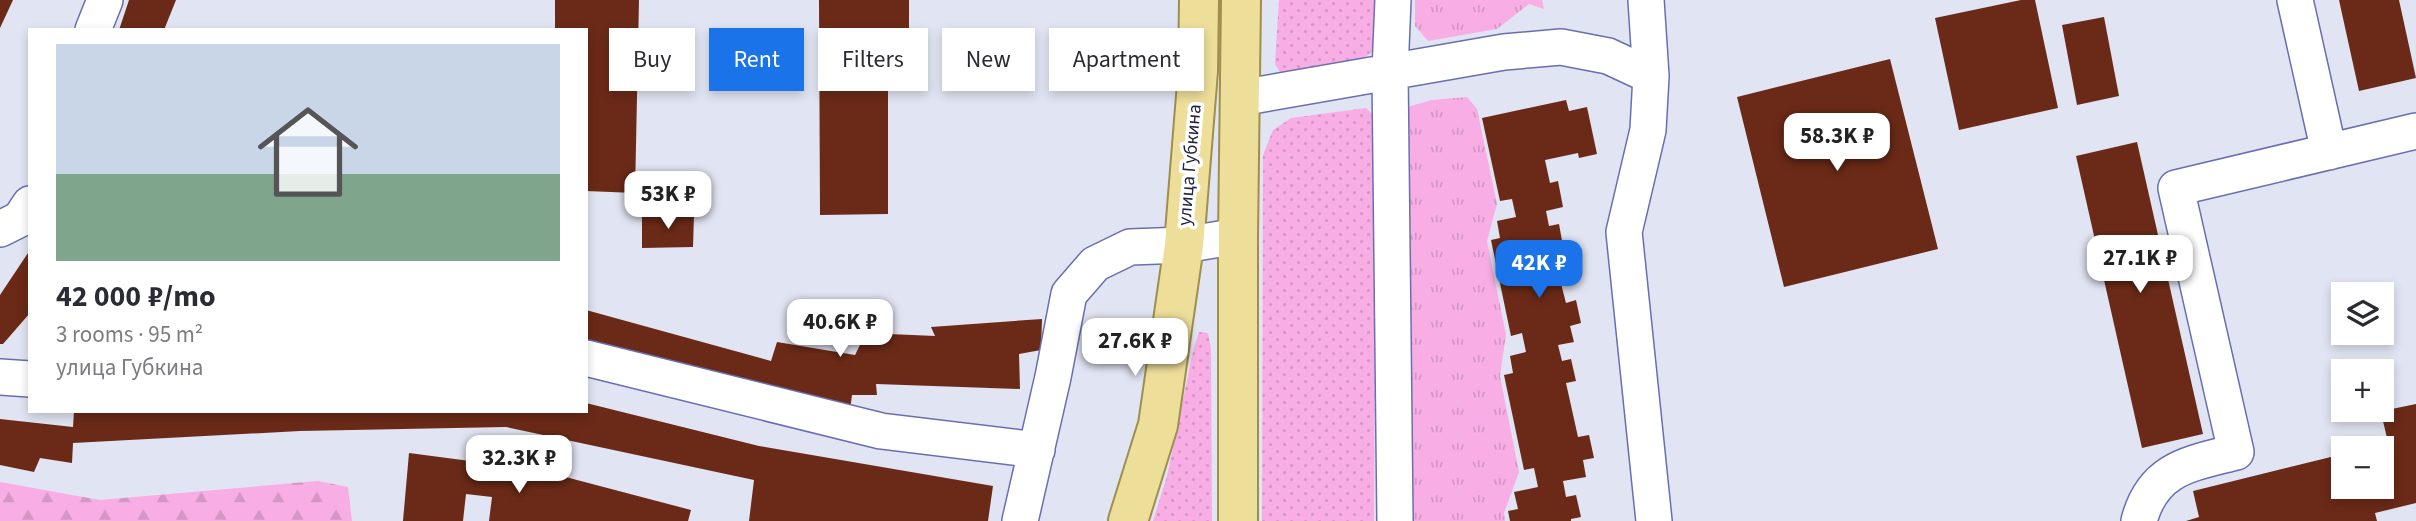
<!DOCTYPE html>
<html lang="en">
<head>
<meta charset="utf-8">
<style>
	body { margin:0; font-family:"Source Sans 3",sans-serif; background:#f2f2f3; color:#2b2b33; height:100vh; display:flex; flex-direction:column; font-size:26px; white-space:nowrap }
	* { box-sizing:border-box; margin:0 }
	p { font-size:23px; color:#7c7c81 }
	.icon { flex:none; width:38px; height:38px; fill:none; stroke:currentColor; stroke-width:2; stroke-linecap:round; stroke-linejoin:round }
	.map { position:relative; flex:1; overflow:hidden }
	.details { position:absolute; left:28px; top:28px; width:560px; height:385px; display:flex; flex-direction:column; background:#fff; border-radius:0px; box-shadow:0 4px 10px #0003 }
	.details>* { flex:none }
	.guide { position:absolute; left:609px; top:28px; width:665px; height:63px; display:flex; gap:14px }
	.tools { position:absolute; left:2331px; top:282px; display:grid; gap:14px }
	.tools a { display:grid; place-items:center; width:63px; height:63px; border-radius:0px; background:#fff; box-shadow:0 4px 10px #0003; font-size:35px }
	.price { position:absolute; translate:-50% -60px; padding:0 16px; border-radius:14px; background:#fff; color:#222; font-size:23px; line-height:46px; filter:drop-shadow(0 2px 4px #0008) }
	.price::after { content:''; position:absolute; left:50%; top:42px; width:21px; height:16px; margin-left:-10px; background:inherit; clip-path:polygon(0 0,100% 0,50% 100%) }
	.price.active { background:#1a73e8; color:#fff }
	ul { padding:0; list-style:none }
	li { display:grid; align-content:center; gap:14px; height:371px; padding:0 28px }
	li+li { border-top:2px solid #e1e1e2 }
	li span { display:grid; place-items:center; height:217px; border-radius:0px; color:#555 }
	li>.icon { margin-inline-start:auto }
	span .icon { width:126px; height:126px; fill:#fffc; stroke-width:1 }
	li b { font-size:30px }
	.chip { padding:0 24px; border-radius:0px; background:#fff; box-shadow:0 4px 10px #0003; font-size:24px; line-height:63px }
	.chip.active { background:#1a73e8; color:#fff }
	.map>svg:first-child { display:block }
	.grass { fill:url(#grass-dots) }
	.forest { fill:url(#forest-firs) }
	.park { fill:url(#park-tufts) }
	.building { fill:#6b2a17 }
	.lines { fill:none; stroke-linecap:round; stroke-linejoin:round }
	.minor-casing { stroke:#6770af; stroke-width:38 }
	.major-casing { stroke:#9e8f4e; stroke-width:42 }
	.minor { stroke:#fff; stroke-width:35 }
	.major { stroke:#edde9a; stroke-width:38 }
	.labels { text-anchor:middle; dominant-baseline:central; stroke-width:7; stroke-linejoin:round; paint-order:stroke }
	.street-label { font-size:19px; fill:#22253f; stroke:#fff }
</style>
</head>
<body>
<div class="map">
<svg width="2416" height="521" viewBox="0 0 2416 521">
	<defs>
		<pattern id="grass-dots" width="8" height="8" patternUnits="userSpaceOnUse" patternTransform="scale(1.75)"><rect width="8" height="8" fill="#f8aee4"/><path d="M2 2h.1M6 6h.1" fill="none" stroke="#d496c5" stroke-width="1.8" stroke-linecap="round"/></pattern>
		<pattern id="forest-firs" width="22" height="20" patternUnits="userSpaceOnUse" patternTransform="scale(1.75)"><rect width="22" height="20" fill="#f8aee4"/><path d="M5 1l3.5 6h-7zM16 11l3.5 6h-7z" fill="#d496c5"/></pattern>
		<pattern id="park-tufts" width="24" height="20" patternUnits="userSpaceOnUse" patternTransform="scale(1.75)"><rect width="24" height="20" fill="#f8aee4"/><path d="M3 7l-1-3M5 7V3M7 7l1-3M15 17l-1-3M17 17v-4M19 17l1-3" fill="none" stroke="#d496c5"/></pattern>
	</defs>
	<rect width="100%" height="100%" fill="#e1e4f2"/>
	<path class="grass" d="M1279,0H1383L1381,45L1356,64L1281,74L1275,64Z
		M1366,108L1376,118L1374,521H1262L1263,155L1273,130L1291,118Z
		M1199,332L1208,333L1211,349L1212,521H1153L1167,476L1194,347Z"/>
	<path class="forest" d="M318,481L348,487L352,521H0V482L100,500Z"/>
	<path class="park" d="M1415,0H1542L1544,9L1529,4L1497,29L1428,41L1415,26Z
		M1467,97L1477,109L1497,204L1487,241L1506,335L1500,376L1519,472L1504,513L1505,521H1409L1407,107L1432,100Z"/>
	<path class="building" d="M0,0H13L0,28Z
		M129,0H176L164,30H119Z
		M555,0H639L635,193L586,191V30H555Z
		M819,0H909V56L888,57V214L820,215Z
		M2021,0H2035L2058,108L1959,130L1935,18Z
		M2339,0H2399L2416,78L2359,91Z
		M2104,17L2119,96L2077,105L2062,25Z
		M1890,59L1938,249L1784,287L1737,97Z
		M1566,100L1569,111L1587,107L1597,154L1579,158L1578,153L1545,160L1550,183L1558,181L1563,207L1546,211L1549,226L1559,224L1563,246L1554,248L1559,276L1566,303L1576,300L1581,323L1570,326L1574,342L1558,345L1562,361L1571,359L1576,381L1566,383L1578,437L1589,435L1594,458L1583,460L1586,477L1563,481L1566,497L1576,495L1581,517L1571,519V521H1510L1508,511L1518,509L1514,492L1538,487L1534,468L1524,470L1504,375L1513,373L1510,356L1526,352L1522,333L1511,336L1491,240L1500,238L1497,221L1516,217L1512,199L1500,201L1482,118Z
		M2137,142L2203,434L2142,448L2076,156Z
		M694,215L693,247L642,248V216Z
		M30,250V313L3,344H0V295Z
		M586,310L771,361L777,342L855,355L866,333L935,336L931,327L1042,319L1041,350L1019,354L1020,389L876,384L877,395H852L850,410L586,346Z
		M586,403L759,446L993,486L988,521H749L754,480L506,427L300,431L73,443L72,463L40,458L34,472L0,465V419L73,427L74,411H586Z
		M2416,404V503L2375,513L2377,521H2186L2199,517L2193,491L2343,454V486H2382V448H2360L2359,445L2387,438L2383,421L2389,419L2387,410Z
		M409,453L539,470L691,510L688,521H489L492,497L466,494L463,521H403Z"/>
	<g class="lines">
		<defs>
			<path id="minor" d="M1393,0L1390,71L1395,521
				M1646,0L1651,76L1648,130L1624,232L1654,521
				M2295,0L2329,152
				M93,30L105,0
				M1240,98L1504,52L1561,47L1608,56L1651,76
				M0,229L20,219L30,204
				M586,358L881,431L1037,450
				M0,377L30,379
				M1020,521L1053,377L1069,294L1095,264L1130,247L1184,245L1238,236
				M2139,521C2153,468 2189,464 2236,452L2176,188L2416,131"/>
			<path id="major" d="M1128,521L1158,425L1184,245L1198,71L1199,0
				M1238,521V236L1241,0"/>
		</defs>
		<use href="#minor" class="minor-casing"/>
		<use href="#major" class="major-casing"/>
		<use href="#minor" class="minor"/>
		<use href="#major" class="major"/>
	</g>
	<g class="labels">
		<g class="street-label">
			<text transform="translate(1190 165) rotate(-85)">улица Губкина</text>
		</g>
	</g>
</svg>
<div class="tools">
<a><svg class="icon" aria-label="layers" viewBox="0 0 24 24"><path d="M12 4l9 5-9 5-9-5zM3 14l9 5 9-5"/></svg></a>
<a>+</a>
<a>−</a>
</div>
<b class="price" style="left:1837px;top:173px">58.3K ₽</b>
<b class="price" style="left:668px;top:231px">53K ₽</b>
<b class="price" style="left:2140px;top:295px">27.1K ₽</b>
<b class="price active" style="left:1539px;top:300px">42K ₽</b>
<b class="price" style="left:840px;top:359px">40.6K ₽</b>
<b class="price" style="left:1135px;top:378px">27.6K ₽</b>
<b class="price" style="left:519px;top:495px">32.3K ₽</b>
<div class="guide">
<a class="chip">Buy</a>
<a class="chip active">Rent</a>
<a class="chip">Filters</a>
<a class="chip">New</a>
<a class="chip">Apartment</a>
</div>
<section class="details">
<ul>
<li><span style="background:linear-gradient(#c9d6e8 60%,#7fa58c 0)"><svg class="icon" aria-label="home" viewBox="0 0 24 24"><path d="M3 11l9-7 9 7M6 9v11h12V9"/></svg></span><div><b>42 000 ₽/mo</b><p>3 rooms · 95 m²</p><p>улица Губкина</p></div></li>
</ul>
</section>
</div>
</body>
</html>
